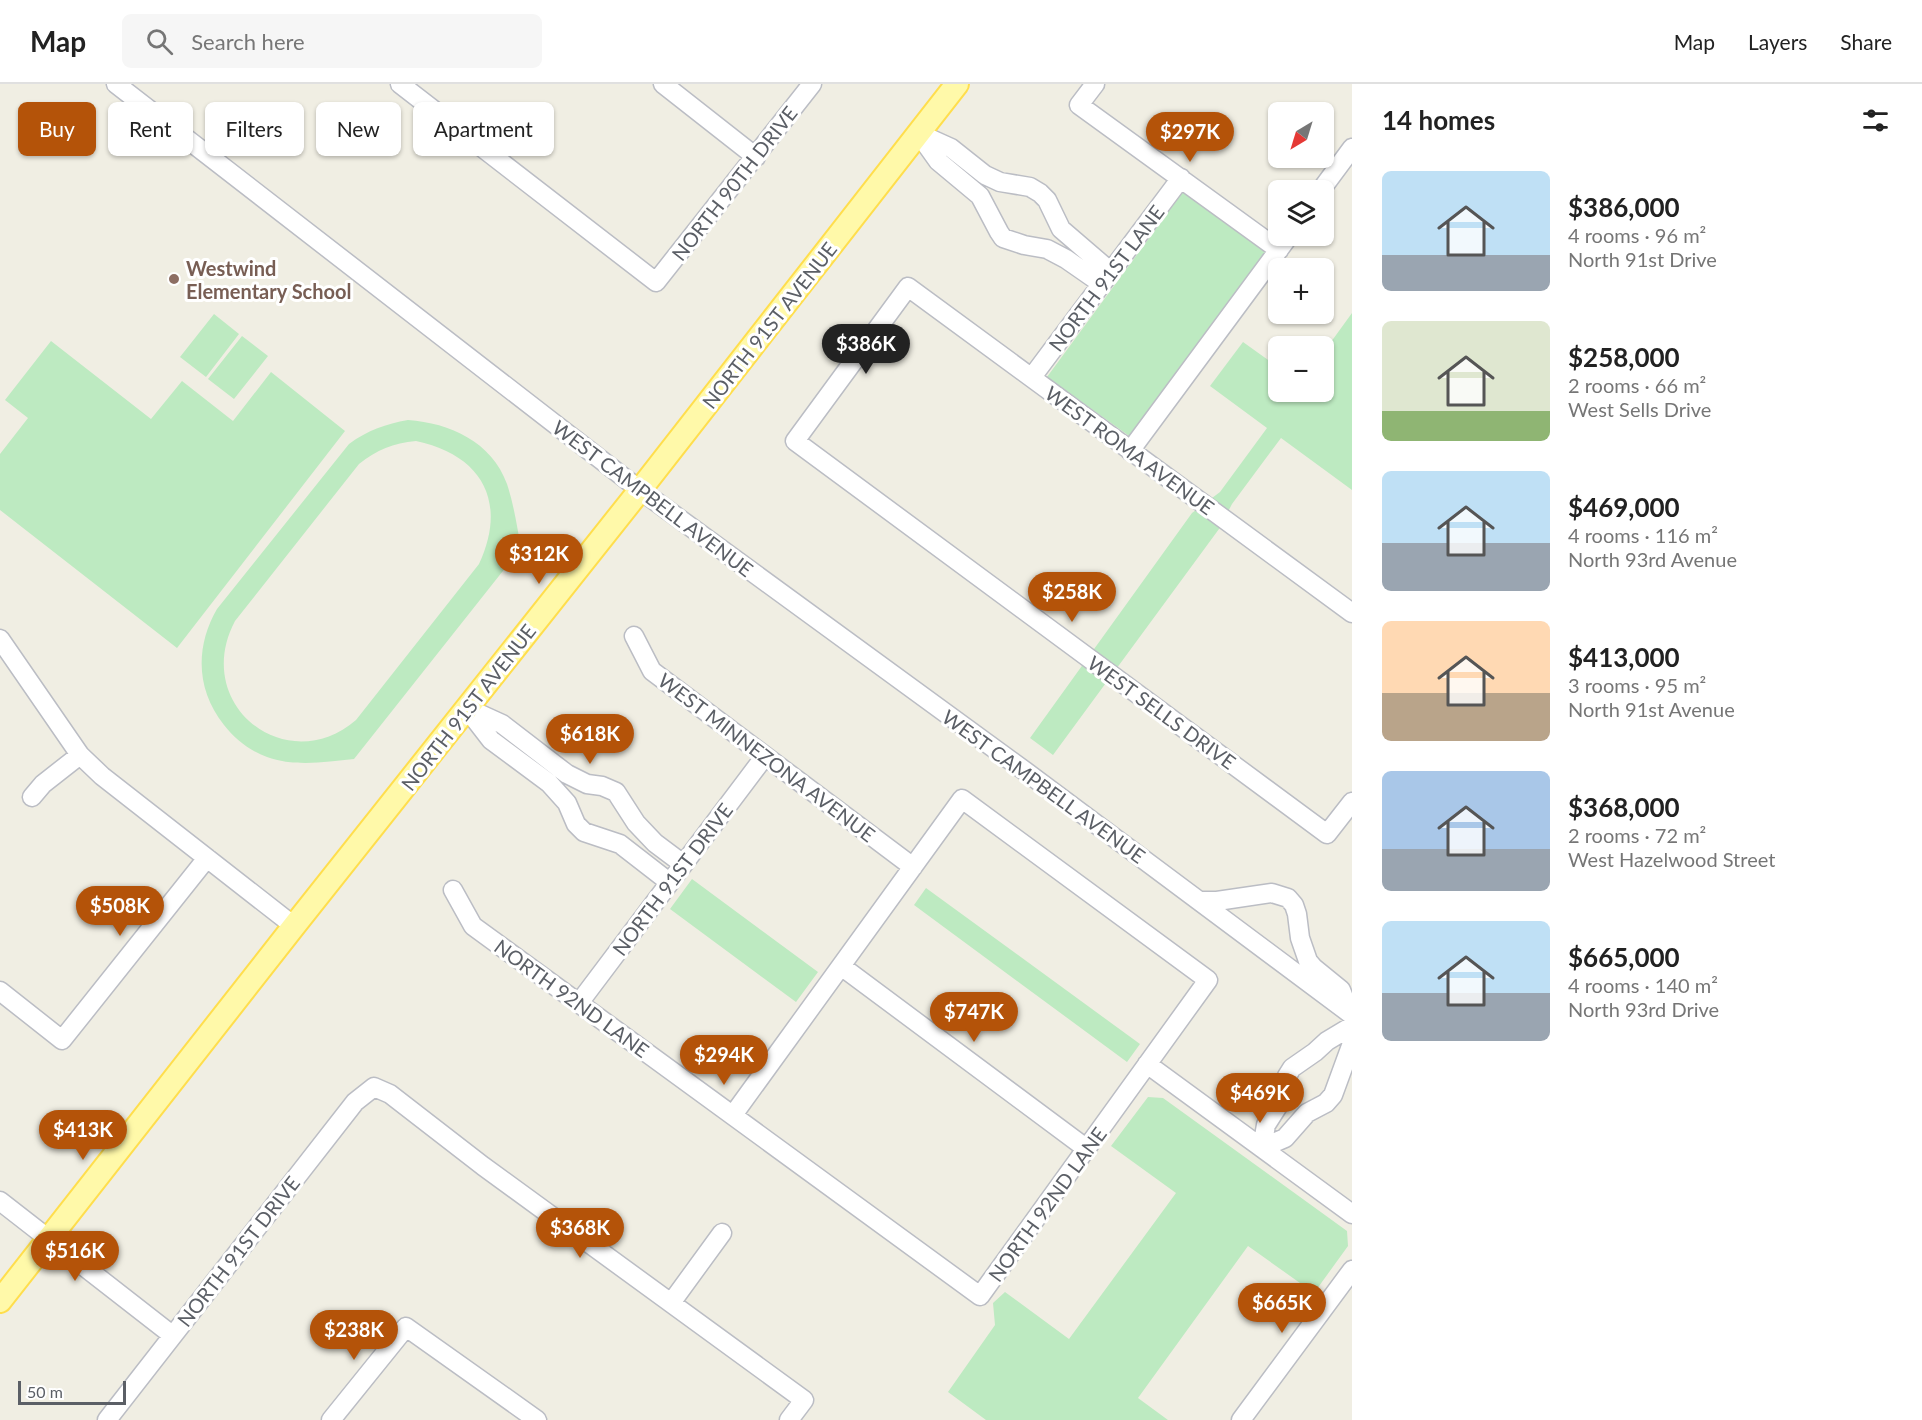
<!DOCTYPE html>
<html lang="en">
<head>
<meta charset="utf-8">
<style>
	body { margin:0; font-family:Lato,sans-serif; background:#f6f6f6; color:#222; height:100vh; display:flex; flex-direction:column; font-size:22px; white-space:nowrap }
	* { box-sizing:border-box; margin:0 }
	p { font-size:20px; color:#767676 }
	.icon { flex:none; width:33px; height:33px; fill:none; stroke:currentColor; stroke-width:2; stroke-linecap:round; stroke-linejoin:round }
	.map { position:relative; flex:1; overflow:hidden }
	.side { display:flex; flex-direction:column; background:#fff; width:570px }
	.side>* { flex:none }
	.guide { position:absolute; left:18px; top:18px; width:570px; height:54px; display:flex; gap:12px }
	.needle { width:39px; rotate:218deg }
	.buttons { position:absolute; left:1268px; top:18px; display:grid; gap:12px }
	.buttons a { display:grid; place-items:center; width:66px; height:66px; border-radius:9px; background:#fff; box-shadow:0 2px 4px #0004; font-size:30px }
	.scale { position:absolute; left:18px; bottom:15px; width:108px; box-sizing:border-box; padding-left:6px; border:3px solid #5b5f66; border-top:0; font-size:16px; line-height:21px; white-space:nowrap; color:#5b5f66; -webkit-text-stroke:4px #fff; paint-order:stroke }
	.price { position:absolute; translate:-50% -51px; padding:0 14px; border-radius:21px; background:#b45309; color:#fff; font-size:20px; line-height:39px; filter:drop-shadow(0 2px 3px #0008) }
	.price::after { content:''; position:absolute; left:50%; top:36px; width:18px; height:14px; margin-left:-9px; background:inherit; clip-path:polygon(0 0,100% 0,50% 100%) }
	.price.current { background:#222; color:#fff }
	ul { padding:0; list-style:none }
	li { display:flex; align-items:center; gap:18px; height:150px; padding:0 30px }
	li span { display:grid; place-items:center; flex:none; width:168px; height:120px; border-radius:9px; color:#555 }
	li>.icon { margin-inline-start:auto }
	span .icon { width:72px; height:72px; fill:#fffc; stroke-width:1 }
	li b { font-size:26px }
	h2 { display:flex; justify-content:space-between; align-items:center; height:72px; padding:0 30px; font-size:26px }
	.tag { padding:0 21px; border-radius:9px; background:#fff; box-shadow:0 2px 4px #0004; font-size:21px; line-height:54px }
	.tag.current { background:#b45309; color:#fff }
	header { display:flex; align-items:center; gap:36px; box-sizing:border-box; height:84px; padding:0 30px; background:#fff; border-bottom:2px solid #e0e0e0 }
	header strong { font-size:28px }
	nav { display:flex; gap:33px; margin-inline-start:auto; font-size:21px }
	.search { width:420px; height:54px; background:#f6f6f6; display:flex; align-items:center; gap:15px; box-sizing:border-box; padding:0 21px; border-radius:9px; color:#767676; font-size:22px }
	main { display:flex; flex:1; min-height:0 }
	.map>svg:first-child { display:block }
	.green { fill:#bdeac1; fill-rule:evenodd }
	.lines { fill:none; stroke-linecap:round; stroke-linejoin:round }
	.minor-casing { stroke:#bbbdc4; stroke-width:21 }
	.major-casing { stroke:#ffde4d; stroke-width:26 }
	.minor { stroke:#fff; stroke-width:18 }
	.major { stroke:#fff9a9; stroke-width:22 }
	.education-dot { fill:#8d6e63; stroke:#fff; stroke-width:2 }
	.labels { text-anchor:middle; dominant-baseline:central; stroke-width:6; stroke-linejoin:round; paint-order:stroke }
	.street-label { font-size:20px; fill:#5b5f66; stroke:#fff }
	.education-label { font-size:20px; font-weight:bold; fill:#785e54; stroke:#fff; text-anchor:start }
</style>
</head>
<body>
<header>
<strong>Map</strong>
<div class="search"><svg class="icon" aria-label="search" viewBox="0 0 24 24"><circle cx="10" cy="10" r="6"/><path d="M15 15l6 6"/></svg>Search here</div>
<nav><a>Map</a><a>Layers</a><a>Share</a></nav>
</header>
<main>
<div class="map">
<svg width="1352" height="1336" viewBox="0 0 1352 1336">
	<rect width="100%" height="100%" fill="#f0eee3"/>
	<path class="green" d="M1183,108L1265,168L1132,354L1047,293Z
		M1352,229V406L1281,354L1232,420L1219,445L1053,671L1030,654L1192,429L1220,408L1267,344L1210,302L1243,258L1278,283V308H1323V269Z
		M214,230L239,250L206,293L180,273Z
		M242,252L268,272L234,315L208,295Z
		M51,257L151,335L182,297L233,337L271,288L345,347L177,564L0,426V370L28,334L5,316Z
		M408,336C450,339 492,358 507,400C514,421 517,443 521,464L354,675C326,678 294,683 267,673C250,667 235,655 224,641C196,606 195,563 217,525L349,360C368,346 386,340 408,336ZM416,357C482,371 508,418 479,480L356,636C286,696 191,620 235,537L359,380C377,366 393,359 416,357Z
		M692,795L818,888L796,918L670,825Z
		M926,804L1140,960L1127,978L914,821Z
		M1148,1013L1163,1014L1347,1147L1348,1162L1314,1209L1248,1162L1138,1314L1168,1336H986L948,1308L995,1241L993,1219L1005,1208L1069,1255L1176,1109L1111,1062Z"/>
	<g class="lines">
		<defs>
			<path id="minor" d="M116,0L640,406L1025,687L1352,931
				M400,0L656,198L812,0
				M663,0L756,73
				M1095,0L1079,21L1279,166
				M918,49L938,77L980,112L999,148L1003,154L1024,161L1047,165L1066,175L1102,200
				M920,50L951,64L985,91L1000,98L1030,103L1040,109L1047,116L1061,145L1111,188
				M1321,106L1352,64
				M1032,293L1181,94
				M1130,367L1289,152
				M1352,529L908,203L795,357L1327,750L1352,718
				M634,552L652,587L913,783
				M0,555L80,671L102,692L294,842
				M467,625L491,656L549,699L567,719L576,740L584,748L620,760L669,798
				M469,625L502,640L567,690L587,700L602,702L616,708L636,739L655,759L683,780
				M32,713L43,700L80,671
				M453,806L473,842L980,1212L1208,896L962,715L733,1031
				M1199,817H1217L1272,809L1288,814L1294,821L1297,830L1300,854L1308,877L1314,884L1341,906L1350,929
				M841,882L1087,1065
				M0,907L62,956L207,774
				M579,919L765,672
				M1147,980L1352,1130
				M1262,1064L1266,1041L1280,1019L1287,992L1292,984L1315,968L1327,957L1352,942
				M1262,1064L1285,1054L1307,1029L1326,1019L1333,1011L1352,959
				M0,1117L172,1251
				M671,1219L722,1149
				M107,1336L355,1018L374,1003L390,1010L483,1082L804,1316L789,1336
				M331,1336L406,1243L537,1336
				M1241,1336L1352,1186"/>
			<path id="major" d="M0,1217L294,842L640,406L957,0"/>
		</defs>
		<use href="#minor" class="minor-casing"/>
		<use href="#major" class="major-casing"/>
		<use href="#minor" class="minor"/>
		<use href="#major" class="major"/>
	</g>
	<circle class="education-dot" cx="174" cy="195" r="6"/>
	<g class="labels">
		<g class="street-label">
			<text transform="translate(734 99) rotate(-52)">NORTH 90TH DRIVE</text>
			<text transform="translate(1106 194) rotate(-53)">NORTH 91ST LANE</text>
			<text transform="translate(769 241) rotate(-52)">NORTH 91ST AVENUE</text>
			<text transform="translate(1130 366) rotate(36)">WEST ROMA AVENUE</text>
			<text transform="translate(653 414) rotate(37)">WEST CAMPBELL AVENUE</text>
			<text transform="translate(468 623) rotate(-52)">NORTH 91ST AVENUE</text>
			<text transform="translate(1162 628) rotate(36)">WEST SELLS DRIVE</text>
			<text transform="translate(767 673) rotate(37)">WEST MINNEZONA AVENUE</text>
			<text transform="translate(1044 702) rotate(36)">WEST CAMPBELL AVENUE</text>
			<text transform="translate(672 795) rotate(-53)">NORTH 91ST DRIVE</text>
			<text transform="translate(572 914) rotate(36)">NORTH 92ND LANE</text>
			<text transform="translate(1047 1120) rotate(-54)">NORTH 92ND LANE</text>
			<text transform="translate(238 1167) rotate(-52)">NORTH 91ST DRIVE</text>
		</g>
		<g class="education-label">
			<text x="186" y="184">Westwind<tspan x="186" dy="23">Elementary School</tspan></text>
		</g>
	</g>
</svg>
<div class="buttons">
<a><svg class="needle" viewBox="-14 -14 28 28"><path d="M0-13l5 13h-10z" fill="#e53935"/><path d="M0 13l5-13h-10z" fill="#767676"/></svg></a>
<a><svg class="icon" aria-label="layers" viewBox="0 0 24 24"><path d="M12 4l9 5-9 5-9-5zM3 14l9 5 9-5"/></svg></a>
<a>+</a>
<a>−</a>
</div>
<div class="scale">50 m</div>
<b class="price" style="left:1190px;top:79px">$297K</b>
<b class="price current" style="left:866px;top:291px">$386K</b>
<b class="price" style="left:539px;top:501px">$312K</b>
<b class="price" style="left:1072px;top:539px">$258K</b>
<b class="price" style="left:590px;top:681px">$618K</b>
<b class="price" style="left:120px;top:853px">$508K</b>
<b class="price" style="left:974px;top:959px">$747K</b>
<b class="price" style="left:724px;top:1002px">$294K</b>
<b class="price" style="left:1260px;top:1040px">$469K</b>
<b class="price" style="left:83px;top:1077px">$413K</b>
<b class="price" style="left:580px;top:1175px">$368K</b>
<b class="price" style="left:75px;top:1198px">$516K</b>
<b class="price" style="left:1282px;top:1250px">$665K</b>
<b class="price" style="left:354px;top:1277px">$238K</b>
<div class="guide">
<a class="tag current">Buy</a>
<a class="tag">Rent</a>
<a class="tag">Filters</a>
<a class="tag">New</a>
<a class="tag">Apartment</a>
</div>
</div>
<section class="side">
<h2>14 homes<svg class="icon" aria-label="filters" viewBox="0 0 24 24"><path d="M4 7h16M4 17h16"/><circle cx="9" cy="7" r="2"/><circle cx="15" cy="17" r="2"/></svg></h2>
<ul>
<li><span style="background:linear-gradient(#bfe0f5 70%,#9aa5b1 0)"><svg class="icon" aria-label="home" viewBox="0 0 24 24"><path d="M3 11l9-7 9 7M6 9v11h12V9"/></svg></span><div><b>$386,000</b><p>4 rooms · 96 m²</p><p>North 91st Drive</p></div></li>
<li><span style="background:linear-gradient(#dfe7d0 75%,#8fb573 0)"><svg class="icon" aria-label="home" viewBox="0 0 24 24"><path d="M3 11l9-7 9 7M6 9v11h12V9"/></svg></span><div><b>$258,000</b><p>2 rooms · 66 m²</p><p>West Sells Drive</p></div></li>
<li><span style="background:linear-gradient(#bfe0f5 60%,#9aa5b1 0)"><svg class="icon" aria-label="home" viewBox="0 0 24 24"><path d="M3 11l9-7 9 7M6 9v11h12V9"/></svg></span><div><b>$469,000</b><p>4 rooms · 116 m²</p><p>North 93rd Avenue</p></div></li>
<li><span style="background:linear-gradient(#ffd9b3 60%,#b9a48a 0)"><svg class="icon" aria-label="home" viewBox="0 0 24 24"><path d="M3 11l9-7 9 7M6 9v11h12V9"/></svg></span><div><b>$413,000</b><p>3 rooms · 95 m²</p><p>North 91st Avenue</p></div></li>
<li><span style="background:linear-gradient(#a9c7e8 65%,#9aa5b1 0)"><svg class="icon" aria-label="home" viewBox="0 0 24 24"><path d="M3 11l9-7 9 7M6 9v11h12V9"/></svg></span><div><b>$368,000</b><p>2 rooms · 72 m²</p><p>West Hazelwood Street</p></div></li>
<li><span style="background:linear-gradient(#bfe0f5 60%,#9aa5b1 0)"><svg class="icon" aria-label="home" viewBox="0 0 24 24"><path d="M3 11l9-7 9 7M6 9v11h12V9"/></svg></span><div><b>$665,000</b><p>4 rooms · 140 m²</p><p>North 93rd Drive</p></div></li>
</ul>
</section>
</main>
</body>
</html>
